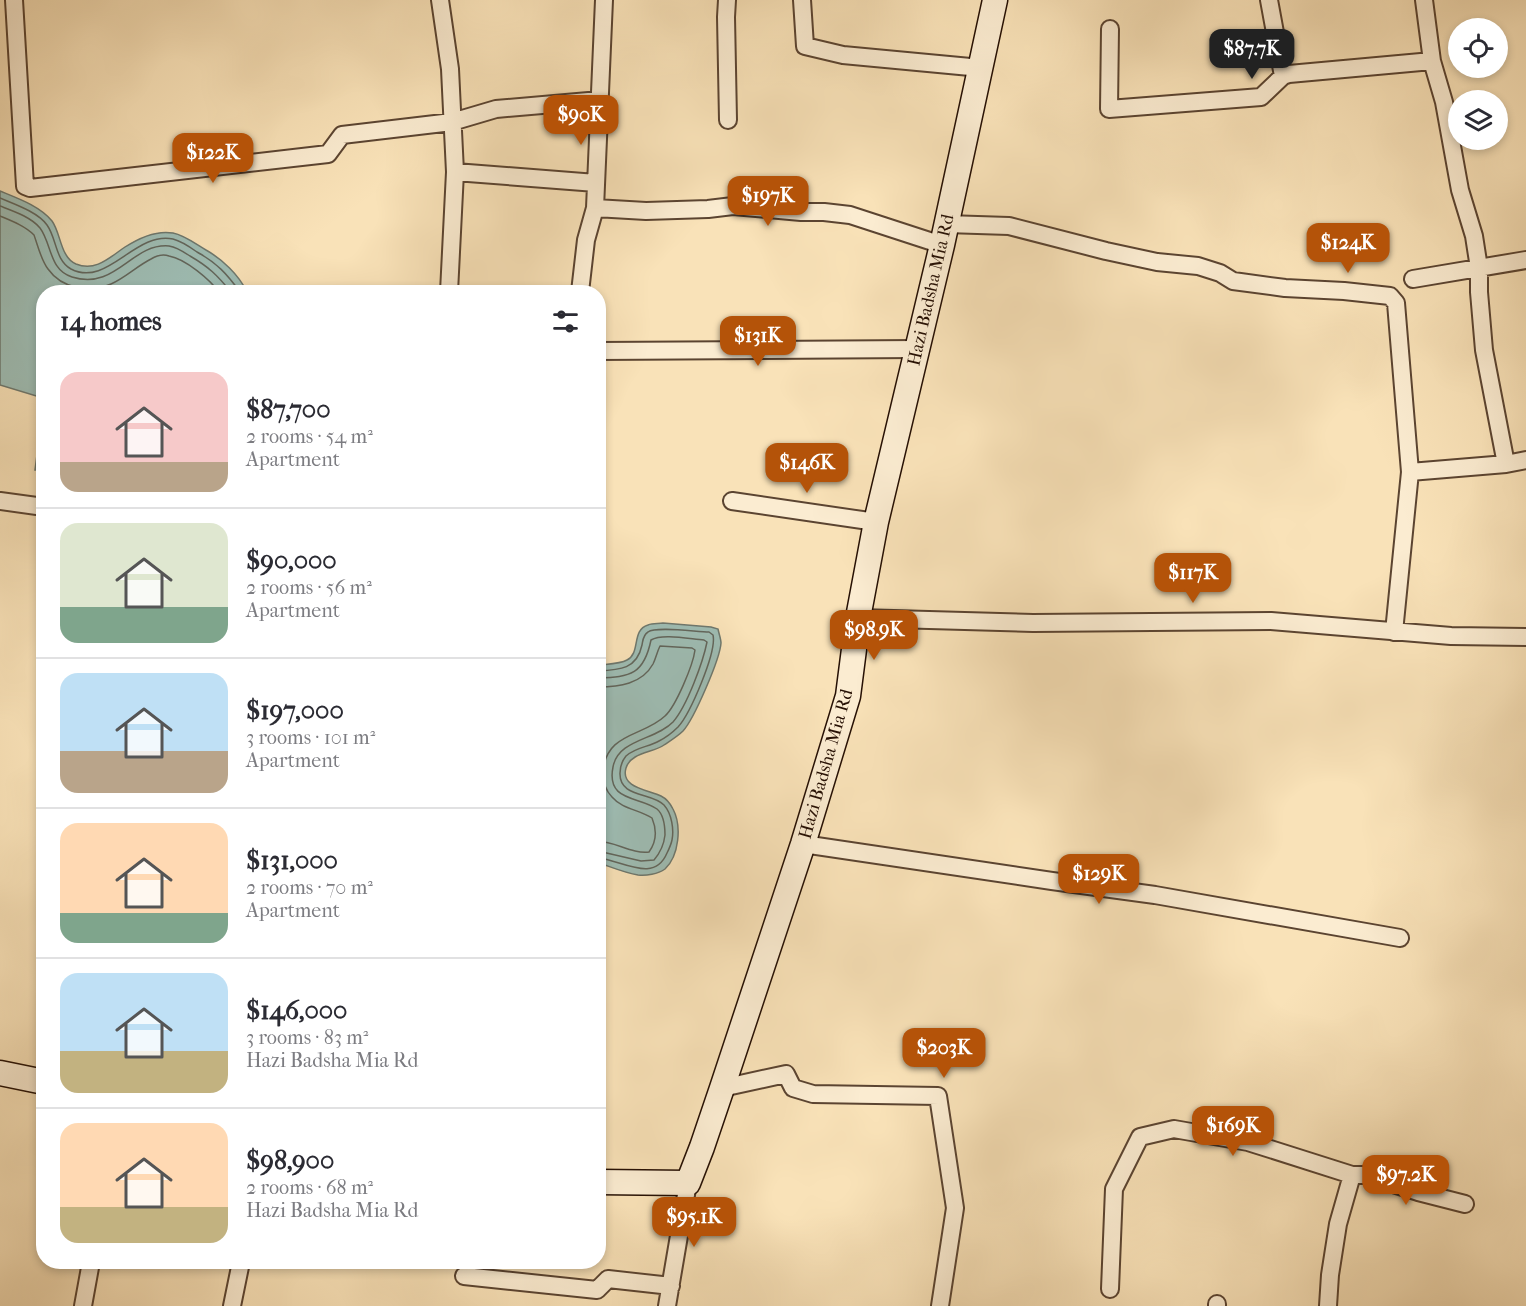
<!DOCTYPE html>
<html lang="en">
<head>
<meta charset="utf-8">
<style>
	body { margin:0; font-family:"IM FELL French Canon",serif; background:#f7f7f7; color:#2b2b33; height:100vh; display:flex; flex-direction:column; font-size:22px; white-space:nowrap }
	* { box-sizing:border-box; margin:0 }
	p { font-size:20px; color:#7c7c81 }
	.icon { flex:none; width:33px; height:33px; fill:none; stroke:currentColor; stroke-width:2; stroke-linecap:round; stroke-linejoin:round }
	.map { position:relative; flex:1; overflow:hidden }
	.details { position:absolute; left:36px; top:285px; width:570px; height:984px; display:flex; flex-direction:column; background:#fff; border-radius:24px; box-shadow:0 3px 9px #0003 }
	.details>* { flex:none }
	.tools { position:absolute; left:1448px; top:18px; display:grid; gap:12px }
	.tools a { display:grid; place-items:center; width:60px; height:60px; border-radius:50%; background:#fff; box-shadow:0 3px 9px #0003; font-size:30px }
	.price { position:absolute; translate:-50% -51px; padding:0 14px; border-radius:12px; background:#b45309; color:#fff; font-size:20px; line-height:39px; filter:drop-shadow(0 2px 3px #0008) }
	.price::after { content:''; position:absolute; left:50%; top:36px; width:18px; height:14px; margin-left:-9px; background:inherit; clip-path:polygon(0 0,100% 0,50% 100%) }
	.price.active { background:#222; color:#fff }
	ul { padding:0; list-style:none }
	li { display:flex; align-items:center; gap:18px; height:150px; padding:0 24px }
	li+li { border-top:2px solid #e1e1e2 }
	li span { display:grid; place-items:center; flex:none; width:168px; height:120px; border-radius:18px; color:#555 }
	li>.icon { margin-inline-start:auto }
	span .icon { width:72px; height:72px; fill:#fffc; stroke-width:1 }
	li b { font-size:26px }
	h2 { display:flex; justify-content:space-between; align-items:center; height:72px; padding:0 24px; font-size:26px }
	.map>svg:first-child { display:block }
	.water { fill:#9ebdb4; stroke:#6e786e; stroke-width:1.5 }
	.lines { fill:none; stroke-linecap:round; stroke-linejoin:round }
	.shore { stroke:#62665c; stroke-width:1.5 }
	.minor-casing { stroke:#5b4431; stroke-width:20 }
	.secondary-casing { stroke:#261004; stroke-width:27 }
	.minor { stroke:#fbecd1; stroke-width:16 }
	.secondary { stroke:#fbecd1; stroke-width:24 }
	.labels { text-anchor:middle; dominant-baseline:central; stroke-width:4.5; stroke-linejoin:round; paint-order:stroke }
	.street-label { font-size:18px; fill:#261004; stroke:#fbecd1 }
</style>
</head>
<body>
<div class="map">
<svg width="1526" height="1306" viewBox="0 0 1526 1306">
	<rect width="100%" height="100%" fill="#f9e2b8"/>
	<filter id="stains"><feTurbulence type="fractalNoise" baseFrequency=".00333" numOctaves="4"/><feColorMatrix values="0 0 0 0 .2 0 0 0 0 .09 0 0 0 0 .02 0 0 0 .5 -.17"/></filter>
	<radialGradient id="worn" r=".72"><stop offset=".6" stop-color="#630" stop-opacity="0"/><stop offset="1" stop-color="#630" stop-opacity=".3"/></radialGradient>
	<path class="water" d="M0,191C17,198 40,206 52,221C61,233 60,257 76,264C96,272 110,257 125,247C139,238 156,230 173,233C184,235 196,244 206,250C222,259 239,275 247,292H44L43,398L0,385Z
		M43,409V470H35Z
		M663,623L711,627L718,629C719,634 721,639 721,643C720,659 694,719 683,731C678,736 670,741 664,745C653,753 631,752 626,768C620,788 649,790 661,796C667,799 670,803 673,809C682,826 679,856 665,869C658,874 646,876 638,875C625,873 611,867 599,863V665C607,664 620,664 627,660C641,653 631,630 648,625C653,623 659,624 663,623Z"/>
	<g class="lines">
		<path class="shore" d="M0,198C14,204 38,212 47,225C57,239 55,260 71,269C107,288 135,231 173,239C181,241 190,247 197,252C217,263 227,274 240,292
			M0,206C13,211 31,217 40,228C52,244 49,270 72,277C116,291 131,243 169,246C176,247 184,252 190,256C209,267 217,275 231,292
			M0,216C12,221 25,226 34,235C38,246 41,260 48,269C62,289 90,293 111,284C125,278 137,266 151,259C156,256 163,254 169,256C186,259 210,280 219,292
			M598,671C620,670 637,669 642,645C643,640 643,635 648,632C656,626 697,632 709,632L713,635C717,652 690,714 678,727C673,732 665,738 659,741C649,747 636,747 626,756C622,761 620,767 620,773C619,798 652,792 664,805C672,814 674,830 672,840C671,845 669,849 667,853C654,884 622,860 598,858
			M598,678C631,677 644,674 651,640C662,633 690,639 704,640L707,642C703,662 687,706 673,722C656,740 618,739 613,767C606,802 639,796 657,809C664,815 665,827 665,835C664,844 660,853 654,860L641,861L598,851
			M598,687C619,687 642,684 653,664C656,658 657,652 660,646L692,648L695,650C693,665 676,706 665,716C643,737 606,732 603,772C603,781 605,790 612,797C622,809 640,810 652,818C657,830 657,841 649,852C632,854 616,842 598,841"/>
		<defs>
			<path id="minor" d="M14,0L25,186L30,188L328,154L342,135L452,122L496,109L600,100
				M440,0L450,69L455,172L449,292
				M727,0L726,17L728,120
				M802,0L805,46L843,55L981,68
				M1269,0L1283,76
				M1424,0L1432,61L1444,102L1460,190L1474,236L1479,268V292L1484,350L1506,464
				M1110,29L1109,109L1261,97L1283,76L1289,74L1432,61
				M455,172L596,183
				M595,208L646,211L708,209L733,206L801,212H824L850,215L942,245
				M946,224L1009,226L1106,251L1157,262L1198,266L1220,273L1233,281L1285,288L1344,291L1390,296L1396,303L1410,472L1394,632
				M1413,279L1526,260
				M580,292L586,240L595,208L604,0
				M598,351L917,349
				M1410,472L1506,464L1526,460
				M0,501L44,507
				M732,501L876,522
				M858,618L1033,623L1271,621L1451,636L1526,637
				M803,844L1052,881L1155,895L1400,938
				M722,1088L786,1074L793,1088L813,1094L938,1096L955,1208L940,1306
				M1352,1175H1365L1418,1192L1465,1204
				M464,1276L597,1290L608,1279L671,1286
				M1110,1289L1114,1189L1140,1137L1174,1129L1248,1142L1352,1175L1338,1224L1330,1275L1328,1306
				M83,1306L91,1262
				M232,1306L241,1262
				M667,1306L688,1183
				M1217,1306V1304"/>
			<path id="secondary" d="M0,1073L44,1082
				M598,1182L688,1183L702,1147L722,1088L803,844L848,696L858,618L876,522L942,245L995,0"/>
		</defs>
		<use href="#minor" class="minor-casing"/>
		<use href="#secondary" class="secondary-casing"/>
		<use href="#minor" class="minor"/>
		<use href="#secondary" class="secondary"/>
	</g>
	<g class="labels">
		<g class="street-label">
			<text transform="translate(931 290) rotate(-77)">Hazi Badsha Mia Rd</text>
			<text transform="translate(826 764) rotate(-74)">Hazi Badsha Mia Rd</text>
		</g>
	</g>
	<rect width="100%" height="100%" filter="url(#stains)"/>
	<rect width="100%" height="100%" fill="url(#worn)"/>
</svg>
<div class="tools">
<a><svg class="icon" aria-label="locate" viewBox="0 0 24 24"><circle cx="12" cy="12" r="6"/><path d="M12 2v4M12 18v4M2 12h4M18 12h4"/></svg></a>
<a><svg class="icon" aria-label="layers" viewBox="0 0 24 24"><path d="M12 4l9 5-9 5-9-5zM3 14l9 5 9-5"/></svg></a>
</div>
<b class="price active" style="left:1252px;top:80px">$87.7K</b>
<b class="price" style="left:581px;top:146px">$90K</b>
<b class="price" style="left:213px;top:184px">$122K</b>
<b class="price" style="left:768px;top:227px">$197K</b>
<b class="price" style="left:1348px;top:274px">$124K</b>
<b class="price" style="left:758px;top:367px">$131K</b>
<b class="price" style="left:807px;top:494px">$146K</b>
<b class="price" style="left:1193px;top:604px">$117K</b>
<b class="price" style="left:874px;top:661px">$98.9K</b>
<b class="price" style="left:1099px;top:905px">$129K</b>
<b class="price" style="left:944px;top:1079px">$203K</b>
<b class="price" style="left:1233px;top:1157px">$169K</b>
<b class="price" style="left:1406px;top:1206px">$97.2K</b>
<b class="price" style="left:694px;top:1248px">$95.1K</b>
<section class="details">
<h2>14 homes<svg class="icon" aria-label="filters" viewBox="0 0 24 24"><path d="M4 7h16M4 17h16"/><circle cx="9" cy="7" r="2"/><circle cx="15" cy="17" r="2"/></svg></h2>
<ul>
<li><span style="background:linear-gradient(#f6c9c9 75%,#b9a48a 0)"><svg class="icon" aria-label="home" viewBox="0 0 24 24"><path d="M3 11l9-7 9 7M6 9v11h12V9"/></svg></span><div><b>$87,700</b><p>2 rooms · 54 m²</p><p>Apartment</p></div></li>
<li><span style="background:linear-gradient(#dfe7d0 70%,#7fa58c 0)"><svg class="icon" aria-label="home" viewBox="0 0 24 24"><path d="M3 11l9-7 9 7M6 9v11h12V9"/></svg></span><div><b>$90,000</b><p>2 rooms · 56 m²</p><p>Apartment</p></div></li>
<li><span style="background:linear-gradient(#bfe0f5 65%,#b9a48a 0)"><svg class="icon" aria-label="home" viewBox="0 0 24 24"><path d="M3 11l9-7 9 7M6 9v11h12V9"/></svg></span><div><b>$197,000</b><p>3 rooms · 101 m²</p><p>Apartment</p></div></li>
<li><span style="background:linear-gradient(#ffd9b3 75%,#7fa58c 0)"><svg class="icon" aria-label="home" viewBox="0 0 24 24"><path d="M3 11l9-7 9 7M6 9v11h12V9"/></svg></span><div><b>$131,000</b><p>2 rooms · 70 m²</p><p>Apartment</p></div></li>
<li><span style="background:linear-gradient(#bfe0f5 65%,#c2b280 0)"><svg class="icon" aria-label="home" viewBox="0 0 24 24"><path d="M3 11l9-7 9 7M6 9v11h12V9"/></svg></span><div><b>$146,000</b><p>3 rooms · 83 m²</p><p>Hazi Badsha Mia Rd</p></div></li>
<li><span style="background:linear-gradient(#ffd9b3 70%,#c2b280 0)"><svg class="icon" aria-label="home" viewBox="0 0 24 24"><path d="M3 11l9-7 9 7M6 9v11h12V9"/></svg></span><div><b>$98,900</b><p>2 rooms · 68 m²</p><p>Hazi Badsha Mia Rd</p></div></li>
</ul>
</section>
</div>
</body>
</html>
